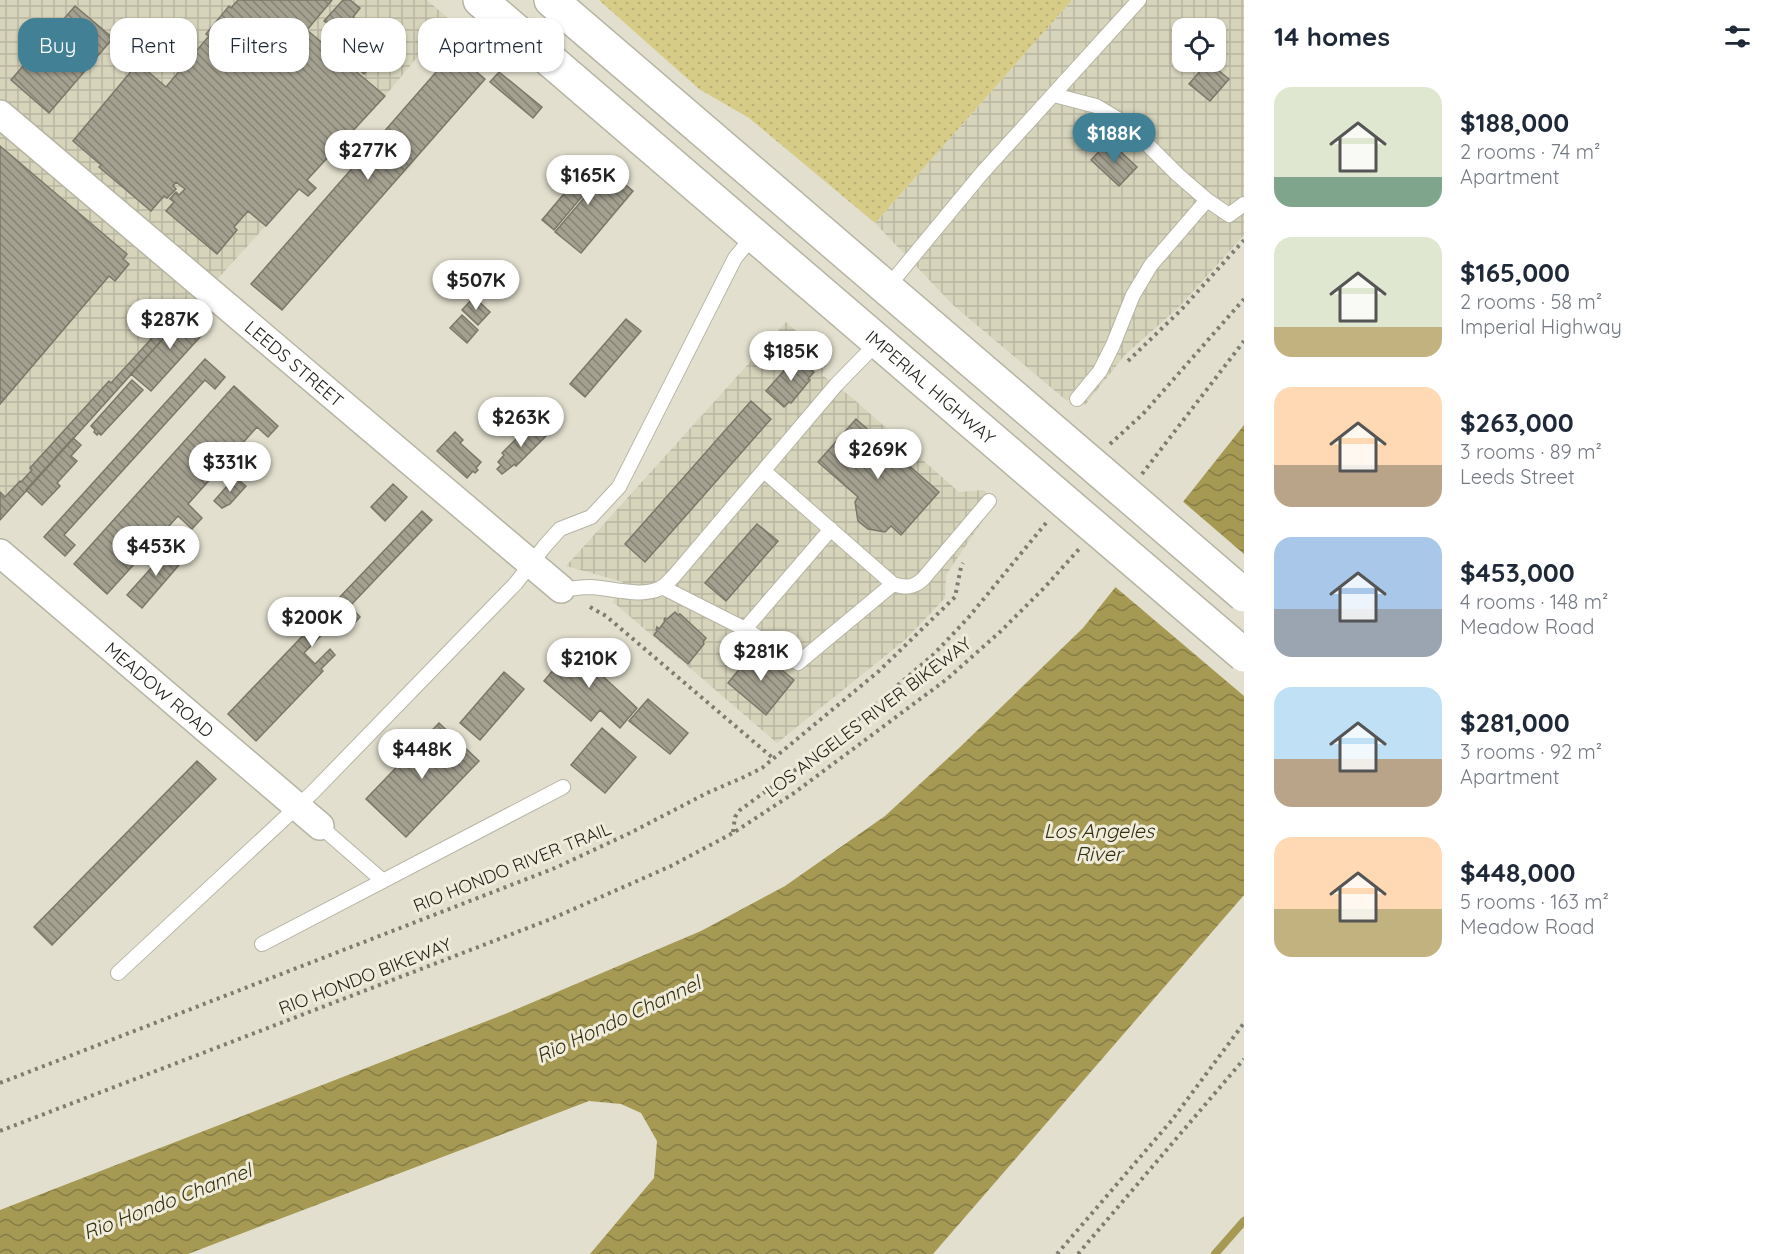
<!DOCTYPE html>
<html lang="en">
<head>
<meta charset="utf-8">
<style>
	body { margin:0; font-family:Quicksand,sans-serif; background:#f2f2f3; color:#1f2937; height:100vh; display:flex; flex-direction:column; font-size:22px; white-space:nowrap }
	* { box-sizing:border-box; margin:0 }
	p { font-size:20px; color:#747a83 }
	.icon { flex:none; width:33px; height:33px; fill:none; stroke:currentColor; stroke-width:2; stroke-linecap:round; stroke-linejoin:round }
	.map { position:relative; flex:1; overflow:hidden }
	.sheet { display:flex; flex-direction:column; background:#fff; width:540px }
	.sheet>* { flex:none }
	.banner { position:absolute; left:18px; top:18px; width:570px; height:54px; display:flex; gap:12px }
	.fabs { position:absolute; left:1172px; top:18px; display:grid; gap:12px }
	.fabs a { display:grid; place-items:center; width:54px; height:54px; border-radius:12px; background:#fff; box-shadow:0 2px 4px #0004; font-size:30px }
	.price { position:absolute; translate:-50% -51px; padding:0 14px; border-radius:21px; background:#fff; color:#222; font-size:20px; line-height:39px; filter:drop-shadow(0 2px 3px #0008) }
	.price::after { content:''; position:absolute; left:50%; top:36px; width:18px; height:14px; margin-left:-9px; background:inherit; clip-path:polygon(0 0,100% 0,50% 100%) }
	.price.on { background:#428195; color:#fff }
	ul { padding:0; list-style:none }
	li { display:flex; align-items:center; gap:18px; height:150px; padding:0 30px }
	li span { display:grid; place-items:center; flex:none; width:168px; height:120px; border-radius:18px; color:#555 }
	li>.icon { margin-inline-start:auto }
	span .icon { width:72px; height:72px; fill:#fffc; stroke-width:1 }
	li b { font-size:26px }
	h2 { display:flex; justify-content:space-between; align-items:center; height:72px; padding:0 30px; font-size:26px }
	.tag { padding:0 21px; border-radius:18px; background:#fff; box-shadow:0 2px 4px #0004; font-size:21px; line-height:54px }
	.tag.on { background:#428195; color:#fff }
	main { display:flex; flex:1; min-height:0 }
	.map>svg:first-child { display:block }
	.industrial { fill:url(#industrial-grid); fill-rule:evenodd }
	.green { fill:url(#green-dots) }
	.water { fill:url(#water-waves) }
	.pier { fill:#e2dfce }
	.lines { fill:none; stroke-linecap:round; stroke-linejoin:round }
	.stream { stroke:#a59954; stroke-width:8 }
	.building { fill:url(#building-back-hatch); stroke:#7a7868; stroke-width:1.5 }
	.lane-casing { stroke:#b6b4a3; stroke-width:16 }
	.street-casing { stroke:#b6b4a3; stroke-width:30 }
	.primary-casing { stroke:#b6b4a3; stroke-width:36 }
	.path { stroke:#7e7c70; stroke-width:4; stroke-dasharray:3 4.5; stroke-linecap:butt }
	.lane { stroke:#fff; stroke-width:14 }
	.street { stroke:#fff; stroke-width:27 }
	.primary { stroke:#fff; stroke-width:33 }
	.primary-bridge-casing { stroke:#b6b4a3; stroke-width:36; stroke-linecap:butt }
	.primary-bridge { stroke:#fff; stroke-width:33 }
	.labels { text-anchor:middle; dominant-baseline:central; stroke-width:6; stroke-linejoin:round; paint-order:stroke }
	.street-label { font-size:18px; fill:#1f1e17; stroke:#efecdb }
	.water-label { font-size:20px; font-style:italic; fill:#342f0f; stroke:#efecdb }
</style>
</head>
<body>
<main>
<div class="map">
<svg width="1244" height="1254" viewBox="0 0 1244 1254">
	<defs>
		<pattern id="industrial-grid" width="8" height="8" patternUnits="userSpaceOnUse" patternTransform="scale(1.5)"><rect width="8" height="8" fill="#d7d4bc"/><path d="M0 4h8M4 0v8" fill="none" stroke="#b8b6a1"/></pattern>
		<pattern id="green-dots" width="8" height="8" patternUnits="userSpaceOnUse" patternTransform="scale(1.5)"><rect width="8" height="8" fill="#d7cc87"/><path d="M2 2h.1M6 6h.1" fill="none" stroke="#b8af74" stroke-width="1.8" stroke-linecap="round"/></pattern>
		<pattern id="water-waves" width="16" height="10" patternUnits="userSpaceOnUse" patternTransform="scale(1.5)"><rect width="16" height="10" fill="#a59954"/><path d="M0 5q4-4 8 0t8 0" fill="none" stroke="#867c45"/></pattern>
		<pattern id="building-back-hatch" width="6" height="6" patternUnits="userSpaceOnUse" patternTransform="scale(1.5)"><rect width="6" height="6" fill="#a4a191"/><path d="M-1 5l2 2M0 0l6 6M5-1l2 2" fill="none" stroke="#858375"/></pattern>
	</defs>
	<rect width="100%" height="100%" fill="#e2dfce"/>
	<path class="industrial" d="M0,0H427L449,19L385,96L307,180L0,520Z
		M1072,0H1244V235L1179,307L1125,355L1085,405L1072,395L1067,401L953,305L875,223ZM1182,28H1215V62H1182Z
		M786,322L829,360L822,375L850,396L959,492L984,490L996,501L946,575L945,598L905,640L777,743L613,602L623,582L566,566Z"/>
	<path class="green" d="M599,0H1072L875,223L749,118L699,89Z"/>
	<path class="water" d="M1244,425V895L933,1254H590L654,1178L657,1141L641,1113L621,1104L589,1101L188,1254H0V1210L505,1014L701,931L785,886L885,816L958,749L1083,628Z"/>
	<path class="pier" d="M1180,499L1244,554V696L1113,585Z"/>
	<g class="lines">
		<path class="stream" d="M1215,1254L1244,1221"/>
	</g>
	<path class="building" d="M238,0H332L307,30L385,96L349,135L357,142L349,150L341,143L307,180L316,188L308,196L299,189L266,226L248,211L234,227L237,230L217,254L166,211L174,202L170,199L176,192L179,195L185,189L176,182L173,186L176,189L167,198L164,196L151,211L99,167L101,165L73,141L138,63L166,87L209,36L206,34L229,6L231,8Z
		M343,0H350L360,8L353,17L363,25L359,30L376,44L373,48L380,55L364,74L329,44L334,39L330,36L335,30L324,21Z
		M75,6L113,38L49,113L11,80Z
		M457,55L485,79L282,310L251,284L444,63L448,66Z
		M1208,62L1229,79L1210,101L1189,84Z
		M499,72L542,107L533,118L490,82Z
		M1109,141L1137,167L1119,186L1091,160Z
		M0,146L127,254L123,259L129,264L115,281L109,276L0,404Z
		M594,158L633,191L581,253L555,232L607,171L605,169L554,230L542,220Z
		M474,297L490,312L478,325L462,310Z
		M184,303L190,309L0,520V492L5,497L20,481L21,482L32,470L30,468L109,381L111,383Z
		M190,309L210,326L151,391L131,374Z
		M462,315L478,330L467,343L450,328Z
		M626,319L641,331L585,397L570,384Z
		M797,356L814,372L808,379L810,380L791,403L789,402L784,407L766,391Z
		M205,359L225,377L215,389L205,380L64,535L75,545L65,556L44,537Z
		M132,380L143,390L101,435L98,433L97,435L94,432L95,430L91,426Z
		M234,386L278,426L268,437L257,427L188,504L202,518L192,529L178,516L107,594L74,564Z
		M751,401L771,419L645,562L625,544Z
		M856,419L939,492L901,535L891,526L885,532L868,529L858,521L855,502L858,497L818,462Z
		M532,423L546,436L516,466L515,464L502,474L497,469L501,465L498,462L504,455L502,453Z
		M455,432L463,440L460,443L481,462L476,468L478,470L475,473L473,471L467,478L437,451Z
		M73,438L81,445L71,456L77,461L57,483L60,486L42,505L26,490Z
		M235,477L246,486L230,504L222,508L214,501Z
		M393,484L407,497L385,521L371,507Z
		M422,511L432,520L350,606L360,617L350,628L339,617L304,653L315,664L330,649L335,655L321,669L323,671L256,741L228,714Z
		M757,524L778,541L726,601L705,583Z
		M171,546L185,558L142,608L127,595Z
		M675,612L678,615L680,614L706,638L703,642L704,644L688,664L654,635L657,631L656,630L657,627L659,629L665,621L664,620L665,618L667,619Z
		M573,647L597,667L595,669L637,708L620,728L600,710L591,721L544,681Z
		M756,649L794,680L766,715L728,683Z
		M504,672L524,689L480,740L460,723Z
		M648,699L688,733L670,754L629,721Z
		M439,723L479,761L406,837L366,799Z
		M602,728L636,757L605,793L571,765Z
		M197,761L216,779L52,945L34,927Z"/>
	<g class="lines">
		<defs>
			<path id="lane" d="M1054,95L1096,106L1128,125L1178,175L1207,200L1229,215L1244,204
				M886,289L982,173L1139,0
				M1077,399L1100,371L1113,345L1133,295L1151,265L1207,200
				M764,471L893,584C906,588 913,588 923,579L989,501
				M662,587L745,629L798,663L893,584
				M561,589C571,589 581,587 590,587C612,588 641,598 661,588C666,585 671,579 675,575L836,385L879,341
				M745,629L831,529
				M320,826L383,881
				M262,944L563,787
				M118,973L313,792L516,583L544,547L560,529L591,517L619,487L735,258L754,235"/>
			<g id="street">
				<path id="s1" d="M0,114L561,589"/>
				<path id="s2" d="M0,553L320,826"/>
			</g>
			<g id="primary">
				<path id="s3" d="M480,0L1071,507"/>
				<path d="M551,0L1101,472"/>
			</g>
		</defs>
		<use href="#lane" class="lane-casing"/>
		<use href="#street" class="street-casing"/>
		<use href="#primary" class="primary-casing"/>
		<path class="path" d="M1128,361L1181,310L1244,240
			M1110,444L1143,414L1244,299
			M1142,474L1244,341
			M590,607L606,616L774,759
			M733,832L735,817L740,810L824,749L934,654L968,618L1046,523
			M0,1083L555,868L630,833L707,793L744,777L762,768L879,671L955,597L961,567L963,563
			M0,1131L551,919L671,866L733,833L794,793L947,679L1001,631L1045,587L1080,548
			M1057,1254L1172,1120L1244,1023
			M1078,1254L1244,1059"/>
		<use href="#lane" class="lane"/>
		<use href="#street" class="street"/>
		<use href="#primary" class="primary"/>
		<defs>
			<path id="primary-bridge" d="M1101,472L1244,595
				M1071,507L1244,655"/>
		</defs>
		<use href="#primary-bridge" class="primary-bridge-casing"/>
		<use href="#primary-bridge" class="primary-bridge"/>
	</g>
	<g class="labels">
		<g class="street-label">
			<text stroke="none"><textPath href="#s1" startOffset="386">LEEDS STREET</textPath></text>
			<text stroke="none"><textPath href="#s3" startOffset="594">IMPERIAL HIGHWAY</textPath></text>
			<text stroke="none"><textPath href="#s2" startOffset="210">MEADOW ROAD</textPath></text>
			<text transform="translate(868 717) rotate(-37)">LOS ANGELES RIVER BIKEWAY</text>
			<text transform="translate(512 867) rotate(-22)">RIO HONDO RIVER TRAIL</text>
			<text transform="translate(365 976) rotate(-21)">RIO HONDO BIKEWAY</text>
		</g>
		<g class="water-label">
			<text x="1099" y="830">Los Angeles<tspan x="1099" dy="23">River</tspan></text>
			<text transform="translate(618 1019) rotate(-25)">Rio Hondo Channel</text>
			<text transform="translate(167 1201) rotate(-21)">Rio Hondo Channel</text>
		</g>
	</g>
</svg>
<div class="fabs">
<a><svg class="icon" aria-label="locate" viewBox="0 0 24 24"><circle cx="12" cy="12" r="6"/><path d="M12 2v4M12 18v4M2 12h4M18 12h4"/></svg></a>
</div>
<b class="price on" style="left:1114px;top:164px">$188K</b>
<b class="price" style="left:368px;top:181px">$277K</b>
<b class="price" style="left:588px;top:206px">$165K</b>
<b class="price" style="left:476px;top:311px">$507K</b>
<b class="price" style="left:170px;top:350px">$287K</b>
<b class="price" style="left:791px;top:382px">$185K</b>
<b class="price" style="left:521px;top:448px">$263K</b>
<b class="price" style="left:878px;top:480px">$269K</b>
<b class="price" style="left:230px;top:493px">$331K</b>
<b class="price" style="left:156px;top:577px">$453K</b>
<b class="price" style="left:312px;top:648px">$200K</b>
<b class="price" style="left:761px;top:682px">$281K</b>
<b class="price" style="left:589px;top:689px">$210K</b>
<b class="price" style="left:422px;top:780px">$448K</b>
<div class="banner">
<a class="tag on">Buy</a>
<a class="tag">Rent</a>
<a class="tag">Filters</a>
<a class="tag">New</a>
<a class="tag">Apartment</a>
</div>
</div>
<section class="sheet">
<h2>14 homes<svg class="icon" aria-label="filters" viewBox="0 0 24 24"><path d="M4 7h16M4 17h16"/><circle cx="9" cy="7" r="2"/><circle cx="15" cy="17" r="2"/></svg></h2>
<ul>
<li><span style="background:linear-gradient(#dfe7d0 75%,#7fa58c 0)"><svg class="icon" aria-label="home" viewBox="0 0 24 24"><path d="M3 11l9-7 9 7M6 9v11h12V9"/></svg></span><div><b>$188,000</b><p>2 rooms · 74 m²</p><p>Apartment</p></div></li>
<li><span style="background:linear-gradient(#dfe7d0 75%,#c2b280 0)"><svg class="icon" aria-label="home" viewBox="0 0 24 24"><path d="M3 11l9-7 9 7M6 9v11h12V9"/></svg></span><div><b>$165,000</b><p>2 rooms · 58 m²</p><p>Imperial Highway</p></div></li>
<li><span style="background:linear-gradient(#ffd9b3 65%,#b9a48a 0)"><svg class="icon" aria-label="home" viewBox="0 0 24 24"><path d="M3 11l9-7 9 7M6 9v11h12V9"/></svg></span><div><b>$263,000</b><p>3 rooms · 89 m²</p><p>Leeds Street</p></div></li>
<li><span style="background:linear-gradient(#a9c7e8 60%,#9aa5b1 0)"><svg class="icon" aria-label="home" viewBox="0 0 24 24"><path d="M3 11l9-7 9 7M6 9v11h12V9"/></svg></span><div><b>$453,000</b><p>4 rooms · 148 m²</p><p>Meadow Road</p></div></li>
<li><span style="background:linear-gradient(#bfe0f5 60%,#b9a48a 0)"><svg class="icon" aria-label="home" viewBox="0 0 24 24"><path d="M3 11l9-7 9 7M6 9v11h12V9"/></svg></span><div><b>$281,000</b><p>3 rooms · 92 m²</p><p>Apartment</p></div></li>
<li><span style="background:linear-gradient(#ffd9b3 60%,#c2b280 0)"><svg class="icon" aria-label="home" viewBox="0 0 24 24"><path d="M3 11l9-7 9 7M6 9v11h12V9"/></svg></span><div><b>$448,000</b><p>5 rooms · 163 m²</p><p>Meadow Road</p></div></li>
</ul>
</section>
</main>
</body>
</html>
